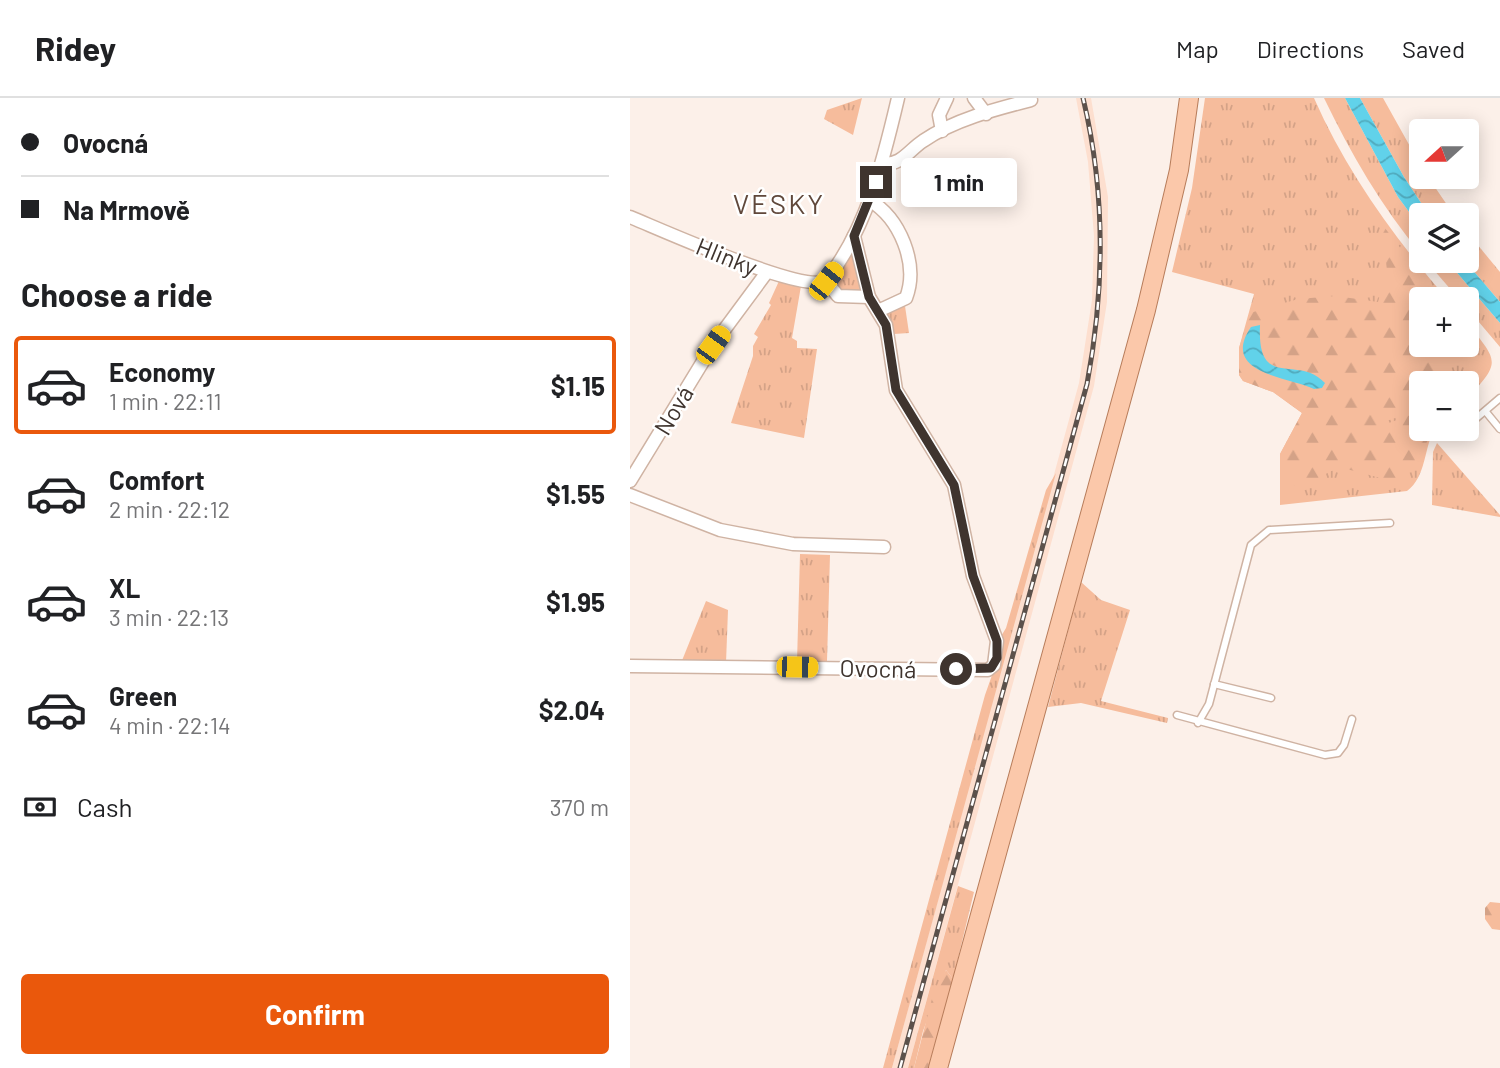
<!DOCTYPE html>
<meta charset="utf-8">
<style>
body{margin:0;font-family:Barlow,sans-serif;background:#f6f6f6;color:#202124;height:100vh;display:flex;flex-direction:column;font-size:26px;white-space:nowrap}
*{box-sizing:border-box;margin:0}
p{font-size:23px;color:#757577}
.icon{flex:none;width:38px;height:38px;fill:none;stroke:currentColor;stroke-width:2;stroke-linecap:round;stroke-linejoin:round}
.map{position:relative;flex:1;overflow:hidden}
.details{display:flex;flex-direction:column;background:#fff;width:630px}
.details>*{flex:none}
.guide{display:grid;align-content:center;height:154px;padding:0 21px;background:#fff}
.needle{width:46px;rotate:249deg}
.fabs{position:absolute;left:779px;top:21px;display:grid;gap:14px}
.fabs a{display:grid;place-items:center;width:70px;height:70px;border-radius:7px;background:#fff;box-shadow:0 4px 18px #0003;font-size:35px}
.end{position:absolute;width:32px;height:32px;margin:-16px;border:9px solid #3f342e;background:#fff;box-shadow:0 0 0 4px #fff}
.from{border-radius:50%}
.bubble{position:absolute;height:49px;border-radius:7px;background:#fff;box-shadow:0 4px 18px #0003;font-size:23px;font-weight:700;line-height:49px;text-align:center}
.car{position:absolute;width:21px;height:42px;margin:-21px -10px;border-radius:9px;box-shadow:0 0 5px 2px #0007;background:linear-gradient(#f5c518 24%,#345 0 40%,#f5c518 0 76%,#345 0 86%,#f5c518 0)}
.guide b{display:flex;align-items:center;gap:24px;height:66px;font-size:26px}
.guide b+b{border-top:2px solid #e0e0e0}
.guide i{width:18px;height:18px;background:#202124}
ul{padding:0;list-style:none}
li{display:flex;align-items:center;gap:21px;height:98px;margin:0 14px 10px;padding:0 7px;border:4px solid transparent;border-radius:7px}
li div{flex:1}
li b{display:block;font-size:26px}
li em{font-style:normal;font-weight:700}
li.active{border-color:#ea580c}
li>.icon{width:63px;height:63px;stroke-width:1.5}
h2{padding:0 21px;font-size:32px;line-height:84px}
.pay{display:flex;align-items:center;gap:18px;height:77px;padding:0 21px;font-size:26px}
.pay p{margin-inline-start:auto}
.action{display:flex;gap:14px;margin-top:auto;padding:14px 21px}
.action a{flex:1;height:80px;border-radius:7px;background:#ea580c;color:#fff;font-size:28px;font-weight:700;line-height:80px;text-align:center}
header{display:flex;align-items:center;gap:42px;box-sizing:border-box;height:98px;padding:0 35px;background:#fff;border-bottom:2px solid #e0e0e0}
header strong{font-size:33px}
nav{display:flex;gap:38px;margin-inline-start:auto;font-size:24px}
main{display:flex;flex:1;min-height:0}
.map>svg:first-child{display:block}
</style>
<header>
<strong>Ridey</strong>
<nav><a>Map</a><a>Directions</a><a>Saved</a></nav>
</header>
<main>
<section class="details">
<div class="guide">
<b><i class="from"></i>Ovocná</b>
<b><i></i>Na Mrmově</b>
</div>
<h2>Choose a ride</h2>
<ul>
<li class="active"><svg class="icon" aria-label="car" viewBox="0 0 24 24"><path d="M5 17H2v-5l4-1 3-4h7l3 4 3 1v5h-3M9 17h6M6 11h13"/><circle cx="7" cy="17" r="2"/><circle cx="17" cy="17" r="2"/></svg><div><b>Economy</b><p>1 min · 22:11</p></div><em>$1.15</em></li>
<li><svg class="icon" aria-label="car" viewBox="0 0 24 24"><path d="M5 17H2v-5l4-1 3-4h7l3 4 3 1v5h-3M9 17h6M6 11h13"/><circle cx="7" cy="17" r="2"/><circle cx="17" cy="17" r="2"/></svg><div><b>Comfort</b><p>2 min · 22:12</p></div><em>$1.55</em></li>
<li><svg class="icon" aria-label="car" viewBox="0 0 24 24"><path d="M5 17H2v-5l4-1 3-4h7l3 4 3 1v5h-3M9 17h6M6 11h13"/><circle cx="7" cy="17" r="2"/><circle cx="17" cy="17" r="2"/></svg><div><b>XL</b><p>3 min · 22:13</p></div><em>$1.95</em></li>
<li><svg class="icon" aria-label="car" viewBox="0 0 24 24"><path d="M5 17H2v-5l4-1 3-4h7l3 4 3 1v5h-3M9 17h6M6 11h13"/><circle cx="7" cy="17" r="2"/><circle cx="17" cy="17" r="2"/></svg><div><b>Green</b><p>4 min · 22:14</p></div><em>$2.04</em></li>
</ul>
<div class="pay"><svg class="icon" aria-label="cash" viewBox="0 0 24 24"><path d="M3 7h18v10H3z"/><circle cx="12" cy="12" r="2"/></svg>Cash<p>370 m</p></div>
<div class="action"><a>Confirm</a></div>
</section>
<div class="map">
<svg width="870" height="970" viewBox="0 0 870 970">
<defs>
<pattern id="grass-tufts" width="24" height="20" patternUnits="userSpaceOnUse" patternTransform="scale(1.75)"><rect width="24" height="20" fill="#f6bc9c"/><path d="M3 7l-1-3M5 7V3M7 7l1-3M15 17l-1-3M17 17v-4M19 17l1-3" fill="none" stroke="#d4a287"/></pattern>
<pattern id="forest-firs" width="22" height="20" patternUnits="userSpaceOnUse" patternTransform="scale(1.75)"><rect width="22" height="20" fill="#f6bc9c"/><path d="M5 1l3.5 6h-7zM16 11l3.5 6h-7z" fill="#d4a287"/></pattern>
<pattern id="water-waves" width="16" height="10" patternUnits="userSpaceOnUse" patternTransform="scale(1.75)"><rect width="16" height="10" fill="#61d2ea"/><path d="M0 5q4-4 8 0t8 0" fill="none" stroke="#51abbe"/></pattern>
</defs>
<rect width="100%" height="100%" fill="#fcf0e9"/>
<path fill="#fddfcf" d="M446 0H461L478 99 477 204 464 288 278 970H262L449 285 462 202 464 138 458 64Z"/>
<g fill="url(#grass-tufts)">
<path d="M232 0 223 37 194 21 197 12Z"/>
<path d="M575 0H684C717 75 764 139 817 201H791V247H836L837 225C870 265 870 264 837 301L836 285H791V331H804C794 351 796 379 777 393L650 407V356L672 315 643 294 613 283 609 277V250L624 196 542 174 562 90Z"/>
<path d="M694 0H715L768 99 791 130V156C751 108 721 56 694 0Z"/>
<path d="M730 0H753L791 68V79H798L824 117H799L774 79Z"/>
<path d="M837 134 870 174V204L835 163Z"/>
<path d="M221 149 232 191 230 194H207L201 183Z"/>
<path d="M796 163H817L870 225V249L837 210 836 201H829Z"/>
<path d="M149 183 171 188 162 240 167 243V250L187 251 174 340 101 325 123 258V248L128 239 124 236 141 207 139 205Z"/>
<path d="M275 208 279 235 264 236 256 214Z"/>
<path d="M807 345 870 417V419L802 407 803 354Z"/>
<path d="M426 375 262 970H253L355 597 373 546 370 540 376 530 416 392Z"/>
<path d="M170 456 200 457 197 563 167 564Z"/>
<path d="M451 484 471 502 500 512 471 603 538 620 537 625 451 605 418 609Z"/>
<path d="M76 503 98 512 96 565H51Z"/>
<path d="M328 788 344 794 323 881 316 872 293 933 284 970H278Z"/>
</g>
<g fill="url(#forest-firs)" fill-rule="evenodd">
<path d="M751 125 810 201H791V247H836L837 235 845 246 803 285H791V296L748 329 791 313V331H804L785 366 762 383 709 369 669 390 651 380 650 356 672 315 643 294 613 283 609 277V250L620 215 668 201 706 198 748 204 757 172ZM630 228C630 235 627 245 629 252 634 272 668 273 685 277L691 281 684 291 614 254Z"/>
<path d="M860 804 870 805V832L862 831 855 821V810Z"/>
<path d="M316 872 323 881 298 970H284L304 893Z"/>
</g>
<g fill="url(#water-waves)">
<path d="M715 0H730L774 79 799 117H791V130L768 99Z"/>
<path d="M817 163H835L870 204V225Z"/>
<path d="M630 227C627 294 667 255 695 285L692 290 684 291C660 279 589 276 621 229Z"/>
</g>
<g fill="none" stroke-linecap="round" stroke-linejoin="round">
<g stroke="#cfb3a3" stroke-width="9">
<g id="service">
<path d="M856 314 870 331"/>
<path d="M836 329 870 300"/>
<path d="M584 586 641 600"/>
<path d="M547 617 695 657 708 655 714 647 722 621"/>
<path d="M568 625 579 606 621 447 639 432 760 425"/>
</g>
</g>
<g stroke="#cfb3a3" stroke-width="15">
<g id="minor">
<path d="M344 0 356 16"/>
<path d="M312 33 309 17 317 0"/>
<path d="M252 66C272 67 278 53 293 43 323 22 366 11 401 2"/>
<path d="M239 102C270 120 289 166 276 200L248 213"/>
<path d="M0 119C32 132 171 195 196 183"/>
<path d="M239 199 208 198 196 183C237 130 253 64 268 0"/>
<path d="M0 383 83 247 137 174"/>
<path d="M0 397 90 432 163 446 254 449"/>
<path d="M0 568 358 572 364 567 367 543 343 478 324 387 266 292 256 227 239 199 224 138"/>
</g>
</g>
<g stroke="#b77c5a" stroke-width="20">
<path id="primary" d="M308 970 516 212 549 72 559 0"/>
</g>
<use href="#service" stroke="#fff" stroke-width="6"/>
<use href="#minor" stroke="#fff" stroke-width="12"/>
<use href="#primary" stroke="#fbc8aa" stroke-width="18"/>
<g stroke="#5c514b" stroke-width="5">
<path id="rail" d="M270 970 457 286C475 190 476 96 453 0"/>
</g>
<use href="#rail" stroke="#fff" stroke-width="2.5" stroke-dasharray="8" stroke-linecap="butt"/>
</g>
<g fill="none" stroke-linecap="round" stroke-linejoin="round">
<path stroke="#3f342e" stroke-width="9" d="M246 84 224 138 239 199 256 227 266 292 324 387 343 478 367 543V560L361 570 326 571"/>
</g>
<g text-anchor="middle" dominant-baseline="central" stroke-width="5" stroke-linejoin="round" paint-order="stroke">
<g font-size="24" fill="#3f342e" stroke="#fff">
<text transform="translate(97 158) rotate(22)">Hlinky</text>
<text transform="translate(43 312) rotate(-59)">Nová</text>
<text transform="translate(248 570) rotate(1)">Ovocná</text>
</g>
<g font-size="28" letter-spacing="2" fill="#60483b" stroke="#fff">
<text x="149" y="105">VÉSKY</text>
</g>
</g>
</svg>
<div class="fabs">
<a><svg class="needle" viewBox="-14 -14 28 28"><path d="M0-13l5 13h-10z" fill="#e53935"/><path d="M0 13l5-13h-10z" fill="#757577"/></svg></a>
<a><svg class="icon" aria-label="layers" viewBox="0 0 24 24"><path d="M12 4l9 5-9 5-9-5zM3 14l9 5 9-5"/></svg></a>
<a>+</a>
<a>−</a>
</div>
<i class="end from" style="left:326px;top:571px"></i>
<i class="end" style="left:246px;top:84px"></i>
<div class="bubble" style="left:271px;top:60px;width:116px">1 min</div>
<i class="car" style="left:196px;top:183px;rotate:38deg"></i>
<i class="car" style="left:83px;top:247px;rotate:36deg"></i>
<i class="car" style="left:167px;top:569px;rotate:91deg"></i>
</div>
</main>
